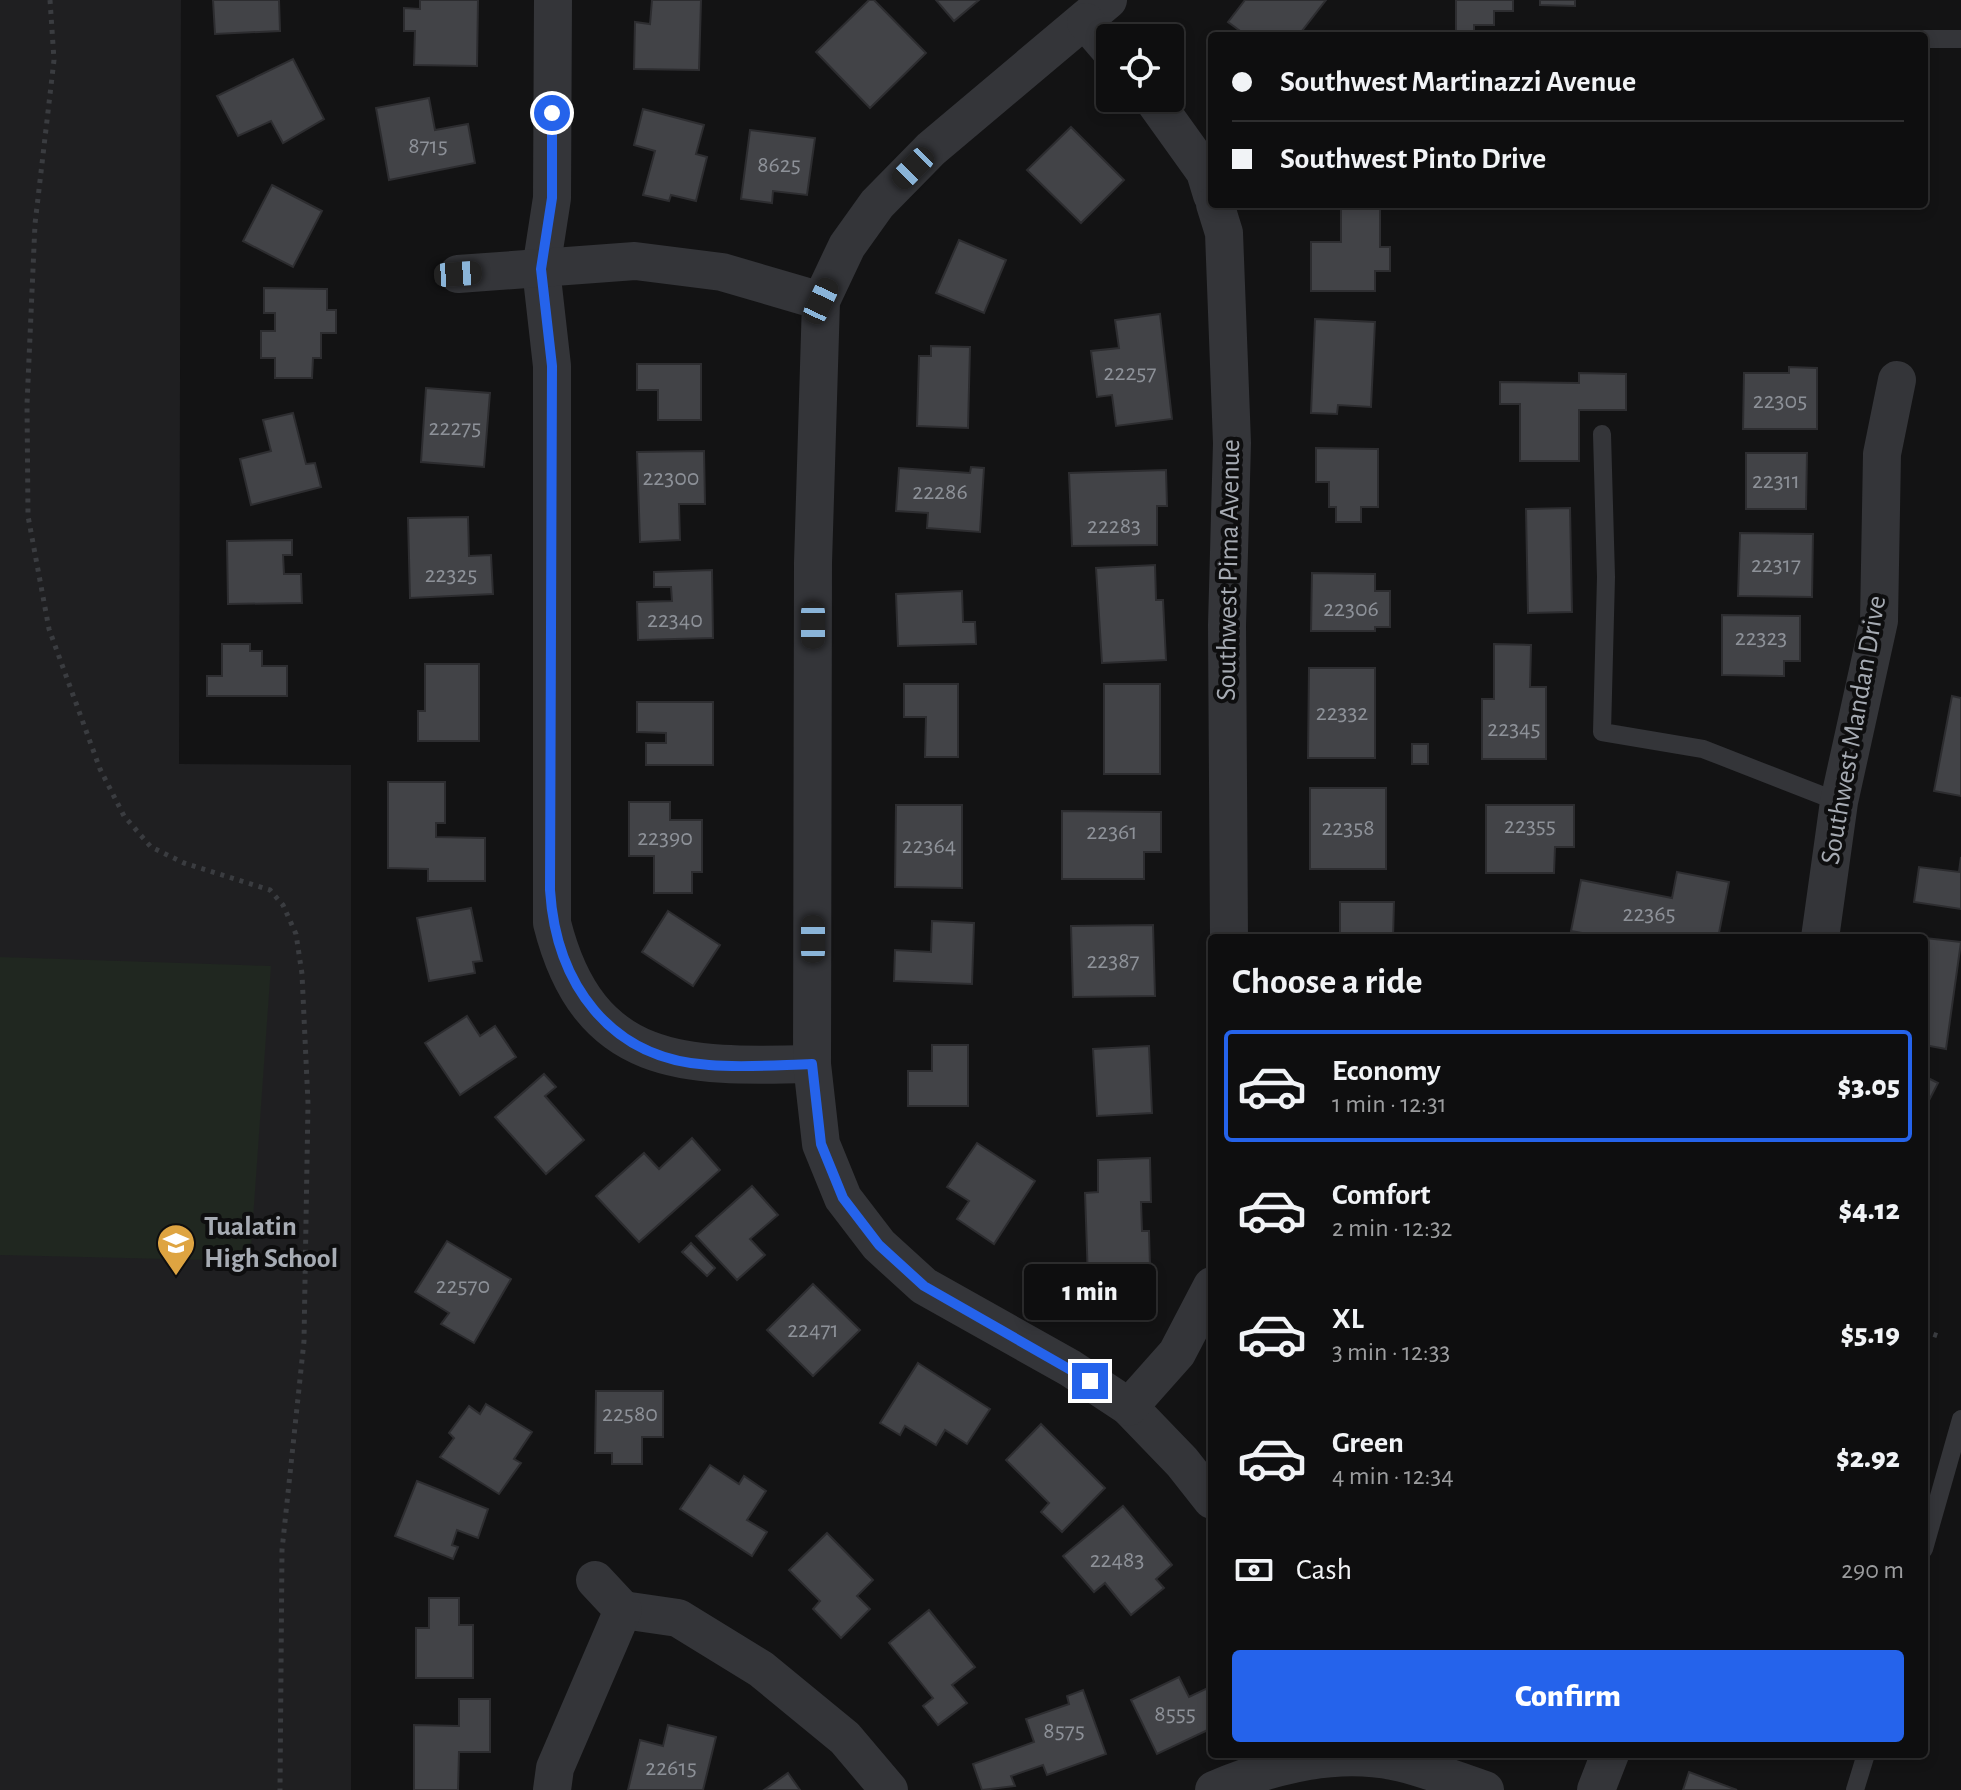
<!DOCTYPE html>
<meta charset="utf-8">
<style>
body{margin:0;font-family:"Alegreya Sans",sans-serif;background:#171718;color:#f1f3f6;height:100vh;display:flex;flex-direction:column;font-size:30px;white-space:nowrap}
*{box-sizing:border-box;margin:0}
p{font-size:26px;color:#9b9c9e}
.icon{flex:none;width:44px;height:44px;fill:none;stroke:currentColor;stroke-width:2;stroke-linecap:round;stroke-linejoin:round}
.map{position:relative;flex:1;overflow:hidden}
.panel{position:absolute;left:1208px;top:934px;width:720px;height:824px;display:flex;flex-direction:column;background:#0e0e0f;border-radius:8px;box-shadow:0 4px 12px #0003,0 0 0 2px #2e2e2f}
.panel>*{flex:none}
.hud{position:absolute;left:1208px;top:32px;width:720px;height:176px;border-radius:8px;box-shadow:0 4px 12px #0003,0 0 0 2px #2e2e2f;display:grid;align-content:center;height:176px;padding:0 24px;background:#0e0e0f}
.fabs{position:absolute;left:1096px;top:24px;display:grid;gap:16px}
.fabs a{display:grid;place-items:center;width:88px;height:88px;border-radius:8px;background:#0e0e0f;box-shadow:0 4px 12px #0003,0 0 0 2px #2e2e2f;font-size:40px}
.end{position:absolute;width:36px;height:36px;margin:-18px;border:10px solid #2563eb;background:#fff;box-shadow:0 0 0 4px #fff}
.from{border-radius:50%}
.bubble{position:absolute;height:56px;border-radius:8px;background:#0e0e0f;box-shadow:0 4px 12px #0003,0 0 0 2px #2e2e2f;font-size:26px;font-weight:800;line-height:56px;text-align:center}
.car{position:absolute;width:24px;height:48px;margin:-24px -12px;border-radius:10px;box-shadow:0 0 6px 2px #0007;background:linear-gradient(#222 24%,#8ab4d8 0 40%,#222 0 76%,#8ab4d8 0 86%,#222 0)}
.hud b{display:flex;align-items:center;gap:28px;height:76px;font-size:30px}
.hud b+b{border-top:2px solid #2e2e2f}
.hud i{width:20px;height:20px;background:#f1f3f6}
ul{padding:0;list-style:none}
li{display:flex;align-items:center;gap:24px;height:112px;margin:0 16px 12px;padding:0 8px;border:4px solid transparent;border-radius:8px}
li div{flex:1}
li b{display:block;font-size:30px}
li em{font-style:normal;font-weight:800}
li.active{border-color:#2563eb}
li>.icon{width:72px;height:72px;stroke-width:1.5}
h2{padding:0 24px;font-size:36px;line-height:96px}
.pay{display:flex;align-items:center;gap:20px;height:88px;padding:0 24px;font-size:30px}
.pay p{margin-inline-start:auto}
.primary-button{display:flex;gap:16px;margin-top:auto;padding:16px 24px}
.primary-button a{flex:1;height:92px;border-radius:8px;background:#2563eb;color:#fff;font-size:32px;font-weight:800;line-height:92px;text-align:center}
.map>svg:first-child{display:block}
</style>
<div class="map">
<svg width="1961" height="1790" viewBox="0 0 1961 1790">
<rect width="100%" height="100%" fill="#131314"/>
<path fill="#1f1f21" d="M0 0H181L179 764 351 765V1790H0Z"/>
<path fill="#202720" d="M0 957 271 966 250 1261 0 1255Z"/>
<g fill="#424347" stroke="#2d2d30" stroke-width="2">
<path d="M213 0H279L280 31 215 34Z"/>
<path d="M420 0H478L477 66 414 65 415 31H404V8L420 9Z"/>
<path d="M652 0H701L699 70 634 69 635 22 650 24Z"/>
<path d="M869 0H874L926 53 870 108 816 52Z"/>
<path d="M936 0H979L954 21Z"/>
<path d="M1245 0H1326L1298 36H1247L1228 22Z"/>
<path d="M1456 0H1513V11H1494V25H1474V31H1456Z"/>
<path d="M1540 0H1575V6L1540 5Z"/>
<path d="M293 59 324 119 283 143 271 121 238 136 217 96Z"/>
<path d="M429 98 435 130 468 124 475 163 389 180 376 108Z"/>
<path d="M643 109 704 125 696 154 707 157 696 201 671 195 669 201 643 195 655 151 634 145Z"/>
<path d="M1071 127 1124 180 1081 223 1027 170Z"/>
<path d="M750 130 815 138 807 195 773 191 772 203 741 199Z"/>
<path d="M272 185 322 211 293 267 243 241Z"/>
<path d="M1341 208H1380V247H1390V271H1375V291H1311V242H1341Z"/>
<path d="M959 240 1006 260 984 313 936 293Z"/>
<path d="M264 288 327 289V310H336V333H321V358H313L312 378H275V358H261V331H275V313H264Z"/>
<path d="M1160 314 1172 419 1116 426 1112 395 1097 397 1091 351 1119 348 1115 320Z"/>
<path d="M1315 319 1375 322 1371 407 1338 405 1337 414 1311 413Z"/>
<path d="M931 346 970 347 968 428 917 426 919 356H931Z"/>
<path d="M637 364H701V420H658V390H637Z"/>
<path d="M1789 367 1817 368V429H1743L1744 373H1789Z"/>
<path d="M1579 373 1626 374V410H1579V461H1520V404H1500V382L1579 383Z"/>
<path d="M426 388 490 393 484 467 421 462Z"/>
<path d="M293 413 306 464 315 463 321 487 251 505 240 459 271 451 263 420Z"/>
<path d="M1316 448 1378 449V507H1361V522H1336V507H1329V482H1316Z"/>
<path d="M704 451 705 504H679L680 540 640 542 637 452Z"/>
<path d="M1746 453H1807L1806 509H1746Z"/>
<path d="M971 467 984 468 980 532 927 528 928 513 896 511 899 468 970 473Z"/>
<path d="M1166 470 1167 506H1157V545L1072 546 1069 473Z"/>
<path d="M1570 508 1572 612 1528 613 1526 509Z"/>
<path d="M468 517 469 556 491 555 493 594 410 598 408 518Z"/>
<path d="M1740 533 1813 534 1812 597 1738 596Z"/>
<path d="M292 540V555H283L284 574H301L302 603 228 604 227 541Z"/>
<path d="M1155 565 1156 600H1163L1166 660 1102 663 1096 568Z"/>
<path d="M712 570 713 638 638 640 637 602 672 601 671 587H654V572Z"/>
<path d="M1312 573 1375 574V591H1390V627H1375V631H1311Z"/>
<path d="M962 591 963 622H975L976 644 898 646 896 594Z"/>
<path d="M1722 615 1800 616V661H1784V676L1722 675Z"/>
<path d="M222 644H250V651H262V666H287V696H207V676H222Z"/>
<path d="M1494 644 1531 645 1530 687H1546V759H1482V699H1494Z"/>
<path d="M425 664H479V741H418V711H425Z"/>
<path d="M1309 668H1375V758H1308Z"/>
<path d="M904 684H958V757H925L926 717H904Z"/>
<rect x="1104" y="684" width="56" height="90"/>
<path d="M1952 696 1961 698V796L1934 791Z"/>
<path d="M637 702H713V765H646V743H666V733L637 732Z"/>
<rect x="1412" y="744" width="16" height="20"/>
<path d="M388 782H445V823H436V837L485 838V881H428V869L388 868Z"/>
<rect x="1310" y="788" width="76" height="81"/>
<path d="M629 802H670V820H702V872H692V893H654V856H629Z"/>
<path d="M896 805H962V888L895 887Z"/>
<path d="M1486 805H1574V847H1555L1554 873H1486Z"/>
<path d="M1062 811 1161 812V852H1144V879H1062Z"/>
<path d="M1961 857V909L1914 902 1919 867 1959 872Z"/>
<path d="M1677 872 1729 882 1718 938H1610L1571 931 1581 880 1672 898Z"/>
<path d="M1340 902H1394L1393 938H1340Z"/>
<path d="M471 908 482 961 473 962 475 973 429 981 417 918Z"/>
<path d="M668 911 720 945 693 986 642 952Z"/>
<path d="M932 921 974 923 972 984 894 981 895 950 931 952Z"/>
<path d="M1153 925 1155 996 1073 997 1071 926Z"/>
<path d="M1898 935 1961 942 1946 1049 1924 1045V938H1898Z"/>
<path d="M467 1016 480 1036 495 1026 516 1057 460 1095 425 1043Z"/>
<path d="M932 1045H968V1106H908V1071H932Z"/>
<path d="M1149 1046 1152 1113 1097 1116 1093 1049Z"/>
<path d="M544 1074 556 1087 545 1096 584 1140 546 1174 495 1117Z"/>
<path d="M1924 1076 1938 1083 1924 1110Z"/>
<path d="M692 1138 720 1170 639 1242 596 1196 644 1153 659 1169Z"/>
<path d="M977 1143 1035 1181 994 1244 957 1219 969 1201 947 1187Z"/>
<path d="M1150 1158 1151 1202H1141L1142 1231H1149L1150 1267 1130 1268V1278L1088 1279 1085 1193 1098 1192V1160Z"/>
<path d="M752 1186 778 1215 750 1239 765 1255 737 1280 696 1236Z"/>
<path d="M447 1241 511 1279 474 1343 441 1324 449 1313 415 1292Z"/>
<path d="M691 1243 715 1268 707 1276 682 1252Z"/>
<path d="M813 1284 860 1330 813 1376 767 1330Z"/>
<path d="M918 1363 990 1409 967 1444 945 1430 936 1445 905 1426 900 1435 880 1423Z"/>
<path d="M596 1391H663V1437H642V1464H612V1453H595Z"/>
<path d="M486 1404 532 1432 514 1459 521 1463 499 1494 440 1457 454 1438 449 1433 469 1406 480 1414Z"/>
<path d="M1041 1424 1105 1488 1062 1532 1041 1512 1049 1503 1006 1460Z"/>
<path d="M710 1465 739 1484 744 1476 766 1491 747 1520 767 1532 752 1556 680 1509Z"/>
<path d="M417 1481 488 1509 478 1538 457 1530 452 1545 458 1547 453 1559 395 1536Z"/>
<path d="M1123 1506 1172 1565 1156 1579 1164 1588 1131 1615 1105 1583 1094 1592 1063 1556Z"/>
<path d="M827 1533 873 1580 857 1596 870 1609 841 1638 813 1609 820 1601 789 1570Z"/>
<path d="M429 1598H459V1625H473V1678H416V1628H429Z"/>
<path d="M929 1610 975 1667 952 1685 967 1703 938 1725 923 1706 933 1698 889 1643Z"/>
<path d="M1179 1677 1189 1697 1212 1686V1728L1157 1754 1131 1700Z"/>
<path d="M1083 1690 1106 1754 1047 1775 1043 1765 1011 1776 1015 1786 982 1790 973 1764 1034 1742 1026 1719 1069 1704 1067 1696Z"/>
<path d="M459 1699H490V1752H459L458 1790H414V1725L459 1726Z"/>
<path d="M668 1725 716 1737 703 1790H628L640 1740 663 1746Z"/>
<path d="M1689 1772 1737 1790H1683Z"/>
<path d="M788 1773 800 1790H764Z"/>
</g>
<g fill="none" stroke-linecap="round" stroke-linejoin="round">
<g stroke="#3a3c40" stroke-width="5" stroke-dasharray="4 6" stroke-linecap="butt">
<path d="M50 0 54 60 35 224 27 404 28 516 49 629 100 769 124 816 151 847 184 863 270 890 283 905 296 934 302 974 308 1103 304 1341 282 1550 280 1790"/>
<path d="M1924 1331 1938 1336"/>
</g>
<g stroke="#343539" stroke-width="18">
<path d="M1924 39H1961"/>
<path d="M1602 434 1606 577 1602 732 1703 749 1839 802"/>
<path d="M1924 1549 1961 1419"/>
<path d="M1855 1790 1866 1754"/>
</g>
<g stroke="#343539" stroke-width="38">
<path d="M553 0 552 198 541 269 552 366V923C589 1070 686 1067 812 1064"/>
<path d="M1108 0 931 149 877 204 847 246 821 301 813 563 812 1064 821 1144 843 1198 879 1245 924 1286 1070 1368 1129 1407 1182 1462 1212 1500"/>
<path d="M1086 22 1110 50"/>
<path d="M1152 98 1205 172 1212 195"/>
<path d="M1215 204 1224 233 1232 443 1227 625 1229 938"/>
<path d="M458 274 635 261 722 272 821 301"/>
<path d="M1820 938 1839 802 1879 621 1882 454 1897 380"/>
<path d="M1129 1407 1177 1353 1212 1286"/>
<path d="M623 1610 678 1618 761 1669 845 1738 889 1790"/>
<path d="M552 1790 555 1768 623 1610 595 1580"/>
<path d="M1214 1790C1272 1765 1339 1748 1402 1763 1430 1770 1458 1781 1485 1790"/>
<path d="M1596 1790 1610 1754"/>
</g>
</g>
<g fill="none" stroke-linecap="round" stroke-linejoin="round">
<path stroke="#2563eb" stroke-width="10" d="M552 113V198L541 269 552 366 550 890C556 983 609 1059 709 1065 743 1068 778 1065 812 1064L821 1144 843 1198 879 1245 924 1286 1090 1381"/>
</g>
<defs>
<g id="school-pin" transform="scale(2)"><path d="M0 17L-7.5 6A9.5 9.5 0 1 1 7.5 6Z" fill="#dea441" stroke="#0e0e0f"/><path d="M0-5L7-2L0 1L-7-2ZM-4 1L0 2.5L4 1V4Q0 6-4 4Z" fill="#fff"/></g>
</defs>
<g fill-rule="evenodd">
<use href="#school-pin" x="176" y="1243"/>
</g>
<g text-anchor="middle" dominant-baseline="central" stroke-width="8" stroke-linejoin="round" paint-order="stroke">
<g font-size="24" fill="#8d9198">
<text x="428" y="146">8715</text>
<text x="779" y="165">8625</text>
<text x="1130" y="373">22257</text>
<text x="1780" y="401">22305</text>
<text x="455" y="428">22275</text>
<text x="671" y="478">22300</text>
<text x="1776" y="481">22311</text>
<text x="940" y="492">22286</text>
<text x="1114" y="526">22283</text>
<text x="1776" y="565">22317</text>
<text x="451" y="575">22325</text>
<text x="1351" y="609">22306</text>
<text x="675" y="620">22340</text>
<text x="1761" y="638">22323</text>
<text x="1342" y="713">22332</text>
<text x="1514" y="729">22345</text>
<text x="1530" y="826">22355</text>
<text x="1348" y="828">22358</text>
<text x="1112" y="832">22361</text>
<text x="665" y="838">22390</text>
<text x="929" y="846">22364</text>
<text x="1649" y="914">22365</text>
<text x="1113" y="961">22387</text>
<text x="463" y="1286">22570</text>
<text x="813" y="1330">22471</text>
<text x="630" y="1414">22580</text>
<text x="1117" y="1560">22483</text>
<text x="1175" y="1714">8555</text>
<text x="1064" y="1731">8575</text>
<text x="671" y="1768">22615</text>
</g>
<g font-size="28" fill="#a6abb3" stroke="#0e0e0f">
<text transform="translate(1229 570) rotate(-89)">Southwest Pima Avenue</text>
<text transform="translate(1854 730) rotate(-80)">Southwest Mandan Drive</text>
</g>
<g font-size="28" font-weight="bold" fill="#a6abb3" stroke="#0e0e0f" text-anchor="start">
<text x="204" y="1227">Tualatin<tspan x="204" dy="32">High School</tspan></text>
</g>
</g>
</svg>
<div class="fabs">
<a><svg class="icon" aria-label="locate" viewBox="0 0 24 24"><circle cx="12" cy="12" r="6"/><path d="M12 2v4M12 18v4M2 12h4M18 12h4"/></svg></a>
</div>
<i class="end from" style="left:552px;top:113px"></i>
<i class="end" style="left:1090px;top:1381px"></i>
<div class="bubble" style="left:1024px;top:1264px;width:132px">1 min</div>
<i class="car" style="left:913px;top:168px;rotate:225deg"></i>
<i class="car" style="left:458px;top:274px;rotate:86deg"></i>
<i class="car" style="left:821px;top:301px;rotate:25deg"></i>
<i class="car" style="left:813px;top:625px;rotate:180deg"></i>
<i class="car" style="left:813px;top:939px;rotate:0deg"></i>
<div class="hud">
<b><i class="from"></i>Southwest Martinazzi Avenue</b>
<b><i></i>Southwest Pinto Drive</b>
</div>
<section class="panel">
<h2>Choose a ride</h2>
<ul>
<li class="active"><svg class="icon" aria-label="car" viewBox="0 0 24 24"><path d="M5 17H2v-5l4-1 3-4h7l3 4 3 1v5h-3M9 17h6M6 11h13"/><circle cx="7" cy="17" r="2"/><circle cx="17" cy="17" r="2"/></svg><div><b>Economy</b><p>1 min · 12:31</p></div><em>$3.05</em></li>
<li><svg class="icon" aria-label="car" viewBox="0 0 24 24"><path d="M5 17H2v-5l4-1 3-4h7l3 4 3 1v5h-3M9 17h6M6 11h13"/><circle cx="7" cy="17" r="2"/><circle cx="17" cy="17" r="2"/></svg><div><b>Comfort</b><p>2 min · 12:32</p></div><em>$4.12</em></li>
<li><svg class="icon" aria-label="car" viewBox="0 0 24 24"><path d="M5 17H2v-5l4-1 3-4h7l3 4 3 1v5h-3M9 17h6M6 11h13"/><circle cx="7" cy="17" r="2"/><circle cx="17" cy="17" r="2"/></svg><div><b>XL</b><p>3 min · 12:33</p></div><em>$5.19</em></li>
<li><svg class="icon" aria-label="car" viewBox="0 0 24 24"><path d="M5 17H2v-5l4-1 3-4h7l3 4 3 1v5h-3M9 17h6M6 11h13"/><circle cx="7" cy="17" r="2"/><circle cx="17" cy="17" r="2"/></svg><div><b>Green</b><p>4 min · 12:34</p></div><em>$2.92</em></li>
</ul>
<div class="pay"><svg class="icon" aria-label="cash" viewBox="0 0 24 24"><path d="M3 7h18v10H3z"/><circle cx="12" cy="12" r="2"/></svg>Cash<p>290 m</p></div>
<div class="primary-button"><a>Confirm</a></div>
</section>
</div>
